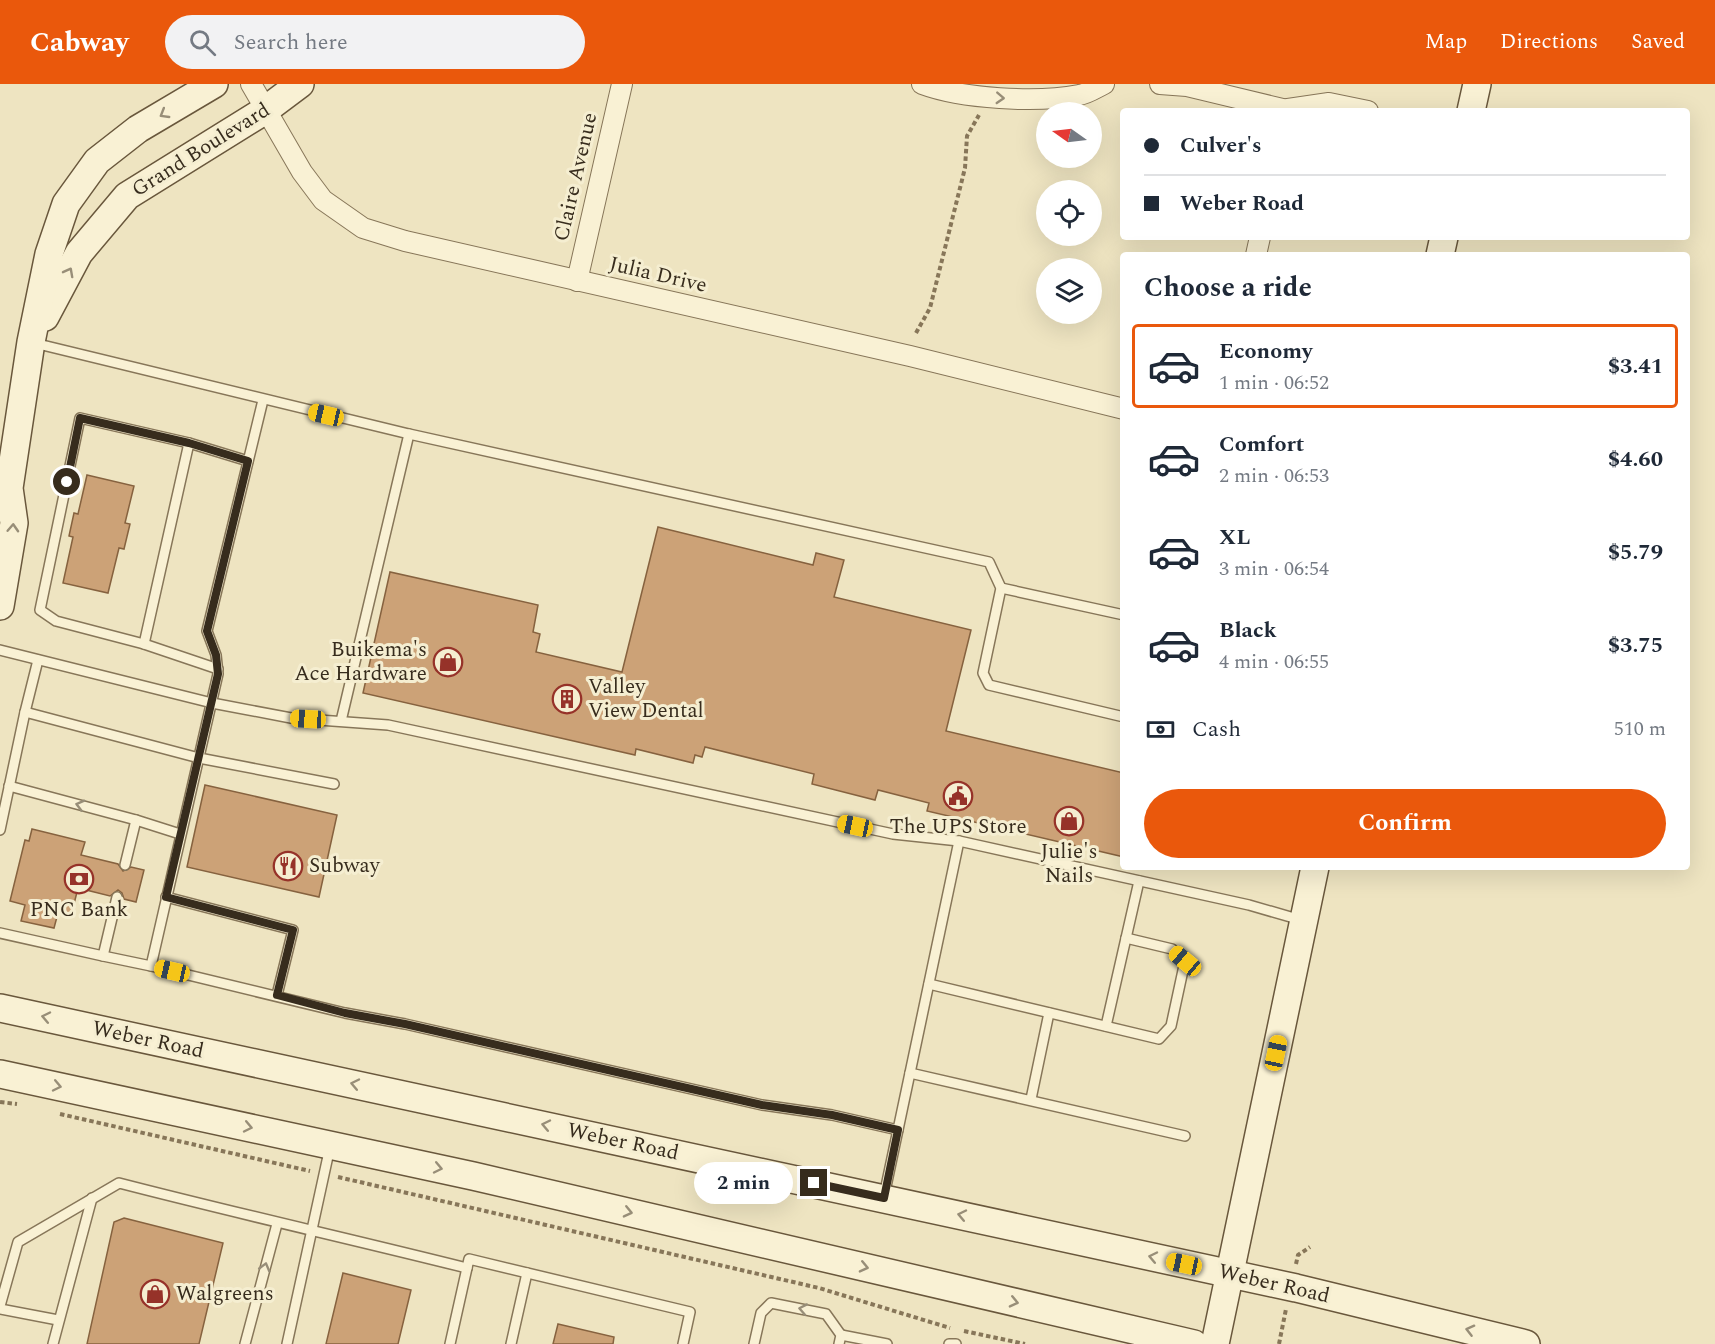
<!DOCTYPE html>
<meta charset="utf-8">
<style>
body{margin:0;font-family:Spectral,serif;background:#f2f2f3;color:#1f2937;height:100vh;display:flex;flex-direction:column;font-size:22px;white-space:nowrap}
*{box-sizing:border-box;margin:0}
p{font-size:20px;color:#747a83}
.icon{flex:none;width:33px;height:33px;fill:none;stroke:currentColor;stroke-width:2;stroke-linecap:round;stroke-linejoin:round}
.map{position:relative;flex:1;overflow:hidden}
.side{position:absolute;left:1120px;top:168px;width:570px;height:618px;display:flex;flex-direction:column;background:#fff;border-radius:6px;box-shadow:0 6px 24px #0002}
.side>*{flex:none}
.hud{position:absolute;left:1120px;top:24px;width:570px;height:132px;border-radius:6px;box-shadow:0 6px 24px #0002;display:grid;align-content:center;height:132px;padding:0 24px;background:#fff}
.needle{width:39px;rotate:284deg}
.tools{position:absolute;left:1036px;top:18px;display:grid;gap:12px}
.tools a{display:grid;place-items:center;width:66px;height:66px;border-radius:50%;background:#fff;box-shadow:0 6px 24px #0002;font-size:30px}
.end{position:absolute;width:27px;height:27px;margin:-14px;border:8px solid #372c1d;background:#fff;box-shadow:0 0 0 3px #fff}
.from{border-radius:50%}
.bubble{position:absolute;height:42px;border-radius:21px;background:#fff;box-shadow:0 6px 24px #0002;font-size:20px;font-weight:700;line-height:42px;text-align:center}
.car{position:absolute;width:18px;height:36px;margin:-18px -9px;border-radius:8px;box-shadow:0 0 4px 2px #0007;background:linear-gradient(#f5c518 24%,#345 0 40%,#f5c518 0 76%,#345 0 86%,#f5c518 0)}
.hud b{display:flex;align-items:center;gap:21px;height:57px;font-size:22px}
.hud b+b{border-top:2px solid #e0e1e3}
.hud i{width:15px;height:15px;background:#1f2937}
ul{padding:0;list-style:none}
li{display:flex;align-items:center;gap:18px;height:84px;margin:0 12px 9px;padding:0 12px;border:3px solid transparent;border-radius:6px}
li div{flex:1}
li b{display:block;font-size:22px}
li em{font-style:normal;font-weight:700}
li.current{border-color:#ea580c}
li>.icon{width:54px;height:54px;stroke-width:1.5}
h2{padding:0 24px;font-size:27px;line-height:72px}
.pay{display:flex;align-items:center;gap:15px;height:66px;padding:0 24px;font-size:22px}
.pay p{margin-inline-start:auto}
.button{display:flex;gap:12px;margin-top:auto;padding:12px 24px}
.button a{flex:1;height:69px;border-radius:36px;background:#ea580c;color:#fff;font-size:24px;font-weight:700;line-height:69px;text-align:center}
header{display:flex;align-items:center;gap:36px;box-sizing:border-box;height:84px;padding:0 30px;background:#ea580c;color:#fff}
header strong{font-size:28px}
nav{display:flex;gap:33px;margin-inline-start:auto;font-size:21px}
.search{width:420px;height:54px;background:#f2f2f3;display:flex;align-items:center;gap:15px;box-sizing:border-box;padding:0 21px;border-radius:33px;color:#747a83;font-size:22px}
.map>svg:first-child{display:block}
</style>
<header>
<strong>Cabway</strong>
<div class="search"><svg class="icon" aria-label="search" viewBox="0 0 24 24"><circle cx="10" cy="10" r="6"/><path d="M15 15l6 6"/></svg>Search here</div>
<nav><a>Map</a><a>Directions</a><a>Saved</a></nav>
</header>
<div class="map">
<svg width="1715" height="1260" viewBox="0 0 1715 1260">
<rect width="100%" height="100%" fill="#eee4c1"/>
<g fill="#cca277" stroke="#86623f" stroke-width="1.5">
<path d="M87 391 134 402 125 439 130 440 124 465 119 464 108 509 63 499 73 453 69 452 74 429 78 430Z"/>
<path d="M658 443 813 481 816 469 844 476 834 513 971 546 946 647 1124 689V773L927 727 929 719 878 706 875 716 812 700 814 690 705 663 702 673 695 671 693 679 636 665 635 671 363 609 390 488 538 521 533 548 540 550 536 568 622 588Z"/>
<path d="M205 701 337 731 319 813 187 783Z"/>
<path d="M32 745 85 758 81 771 118 780 123 787 131 783 144 786 136 818 124 815 122 809 118 806 110 812 78 804 71 832 58 829 54 844 21 837 25 821 10 817 25 756 29 757Z"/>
<path d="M124 1134 223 1159 199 1260H87L114 1138Z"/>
<path d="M343 1189 411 1206 398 1260H326Z"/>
<path d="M558 1240 614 1253 613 1260H553Z"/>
</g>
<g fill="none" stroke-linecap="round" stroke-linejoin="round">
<g stroke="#877659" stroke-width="12">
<g id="lane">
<path d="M34 259 409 350 341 637"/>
<path d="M263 316 207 547 216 571 218 590 151 882 345 929 405 940 762 1021 832 1031 898 1046"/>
<path d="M409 350 989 478 1001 504 983 589 989 601 1124 633"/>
<path d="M1001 504 1124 531"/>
<path d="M144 560 189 359"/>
<path d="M0 566 212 619 291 634 388 641 893 750 959 757 1249 821 1301 836"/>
<path d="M218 585 144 560 56 537 40 526 80 334 189 359 248 377"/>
<path d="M25 628 38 576"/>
<path d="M9 702 136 736"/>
<path d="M0 746 25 628 199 674 334 700"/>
<path d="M125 781 136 736 180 750"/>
<path d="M166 813 293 846 277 911"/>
<path d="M0 849 103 872 117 813"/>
<path d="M103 872 151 882"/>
<path d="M929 900 1159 955 1171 942 1185 877 1172 865 1126 854"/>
<path d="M1106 942 1139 797"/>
<path d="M910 989 1185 1052"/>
<path d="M1031 1015 1049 929"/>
<path d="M884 1112 959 757"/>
<path d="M0 1222 18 1158 119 1099C235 1129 351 1155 467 1184"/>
<path d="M0 1225 58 1236"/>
<path d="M841 1251 887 1260"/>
<path d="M53 1260 92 1114"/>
<path d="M245 1260 277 1140"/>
<path d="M287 1260 330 1063"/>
<path d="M450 1260 469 1175 690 1228 683 1260"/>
<path d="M511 1260 527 1189"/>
<path d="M754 1260 761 1229 771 1219 826 1230 841 1251 839 1260"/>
<path d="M949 1260H956"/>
</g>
</g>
<g stroke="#877659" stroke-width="22">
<g id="street">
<path d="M251 0 302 88 323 116 363 144 405 157 910 272 1124 325"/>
<path d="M922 0C962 15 1037 19 1079 11 1087 10 1096 4 1104 0"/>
<path d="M1160 0 1187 2 1291 27"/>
<path d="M1288 25 1329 19 1368 27"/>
<path d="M1256 171 1260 153"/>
<path d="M577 197 622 0"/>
</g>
</g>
<g stroke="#69573c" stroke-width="30">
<g id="secondary">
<path d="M1471 27 1477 0"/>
<path d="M1440 171 1444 153"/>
<path d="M45 233 79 169 127 112 264 27 300 0"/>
<path d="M0 522 14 439 9 404 31 258 49 170 66 120 97 77 138 45 214 0"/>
<path d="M0 924 1296 1204 1526 1260"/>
<path d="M0 990 473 1092 1194 1260"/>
<path d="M1215 1260 1315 783"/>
</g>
</g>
<g stroke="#877659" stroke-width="4" stroke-dasharray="4.5 3" stroke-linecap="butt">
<path d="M916 249 930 224 965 84 967 52 979 31"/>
<path d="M0 1018 17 1020"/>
<path d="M60 1030 310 1087"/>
<path d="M338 1093 819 1204 950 1244"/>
<path d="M1296 1180 1298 1171 1310 1163"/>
<path d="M964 1247 1025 1260"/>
<path d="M1279 1260 1286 1225"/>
</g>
<use href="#lane" stroke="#f9f1d4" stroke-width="9"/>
<use href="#street" stroke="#f9f1d4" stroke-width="20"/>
<use href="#secondary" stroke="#f9f1d4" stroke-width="27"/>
</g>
<defs><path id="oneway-chevron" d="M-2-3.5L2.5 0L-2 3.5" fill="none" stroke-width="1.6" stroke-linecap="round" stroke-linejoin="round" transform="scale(1.5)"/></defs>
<g stroke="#988e78">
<use href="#oneway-chevron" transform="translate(1000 14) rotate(3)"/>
<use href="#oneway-chevron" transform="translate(164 30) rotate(149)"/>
<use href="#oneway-chevron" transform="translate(69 188) rotate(-62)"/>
<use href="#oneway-chevron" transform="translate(13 444) rotate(-87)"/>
<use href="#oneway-chevron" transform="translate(80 721) rotate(-165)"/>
<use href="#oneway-chevron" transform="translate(46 933) rotate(-168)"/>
<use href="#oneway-chevron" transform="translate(355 1000) rotate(-168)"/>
<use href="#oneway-chevron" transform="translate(57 1002) rotate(12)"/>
<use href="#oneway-chevron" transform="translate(546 1041) rotate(-168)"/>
<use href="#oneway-chevron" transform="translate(248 1043) rotate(12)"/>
<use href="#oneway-chevron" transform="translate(438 1084) rotate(12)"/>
<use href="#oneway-chevron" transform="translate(628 1128) rotate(13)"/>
<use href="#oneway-chevron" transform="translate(962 1131) rotate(-168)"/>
<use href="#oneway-chevron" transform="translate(1153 1173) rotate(-168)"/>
<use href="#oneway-chevron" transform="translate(265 1183) rotate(-75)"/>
<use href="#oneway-chevron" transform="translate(864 1183) rotate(13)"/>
<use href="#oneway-chevron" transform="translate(1014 1218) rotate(13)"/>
<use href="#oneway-chevron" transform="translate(803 1225) rotate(-169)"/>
<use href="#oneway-chevron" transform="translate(1470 1246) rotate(-166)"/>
</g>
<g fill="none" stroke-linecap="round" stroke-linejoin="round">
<path stroke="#372c1d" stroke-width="8" d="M67 398 80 334 189 359 248 377 207 547 216 571 218 590 166 813 293 846 277 911 345 929 405 940 762 1021 832 1031 898 1046 884 1114 814 1099"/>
</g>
<defs>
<g id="shop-ring" transform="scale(1.5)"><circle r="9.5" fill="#f5eed1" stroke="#963229" stroke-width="1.5"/><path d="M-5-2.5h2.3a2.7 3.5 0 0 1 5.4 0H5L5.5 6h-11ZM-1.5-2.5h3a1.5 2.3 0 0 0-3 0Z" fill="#963229"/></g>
<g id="building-ring" transform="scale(1.5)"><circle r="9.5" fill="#f5eed1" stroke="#963229" stroke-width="1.5"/><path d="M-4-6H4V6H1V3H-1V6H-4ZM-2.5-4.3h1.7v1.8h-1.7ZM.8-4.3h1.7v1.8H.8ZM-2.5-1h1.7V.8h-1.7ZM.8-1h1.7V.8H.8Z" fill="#963229"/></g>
<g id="civic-ring" transform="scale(1.5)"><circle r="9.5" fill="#f5eed1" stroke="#963229" stroke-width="1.5"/><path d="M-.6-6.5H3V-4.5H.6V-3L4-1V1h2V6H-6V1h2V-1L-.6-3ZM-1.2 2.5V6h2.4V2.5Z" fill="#963229"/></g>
<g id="restaurant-ring" transform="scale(1.5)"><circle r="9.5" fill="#f5eed1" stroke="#963229" stroke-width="1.5"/><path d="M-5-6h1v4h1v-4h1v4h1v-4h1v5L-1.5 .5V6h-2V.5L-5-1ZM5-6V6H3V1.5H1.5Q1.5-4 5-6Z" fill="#963229"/></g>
<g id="bank-ring" transform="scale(1.5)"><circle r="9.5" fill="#f5eed1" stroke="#963229" stroke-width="1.5"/><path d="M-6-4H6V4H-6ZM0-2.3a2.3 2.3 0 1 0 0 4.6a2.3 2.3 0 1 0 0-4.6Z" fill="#963229"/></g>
</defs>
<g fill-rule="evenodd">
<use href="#shop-ring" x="448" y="578"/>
<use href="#building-ring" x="567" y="615"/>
<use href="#civic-ring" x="958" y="712"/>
<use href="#shop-ring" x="1069" y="737"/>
<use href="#restaurant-ring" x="288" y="782"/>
<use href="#bank-ring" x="79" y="795"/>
<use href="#shop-ring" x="155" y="1210"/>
</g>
<g text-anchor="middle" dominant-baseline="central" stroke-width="6" stroke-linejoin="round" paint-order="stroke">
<g font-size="21" fill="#372c1d" stroke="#f5eed1">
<text transform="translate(201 66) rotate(-32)">Grand Boulevard</text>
<text transform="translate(576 93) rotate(-77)">Claire Avenue</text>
<text transform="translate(658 191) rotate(13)">Julia Drive</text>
<text transform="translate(148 956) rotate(12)">Weber Road</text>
<text transform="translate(623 1058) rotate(12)">Weber Road</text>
<text transform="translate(1274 1200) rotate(13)">Weber Road</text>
</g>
<g font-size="21" fill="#372c1d" stroke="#f5eed1" text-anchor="start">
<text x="427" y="566" text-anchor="end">Buikema's<tspan x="427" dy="24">Ace Hardware</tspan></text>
<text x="588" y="603">Valley<tspan x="588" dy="24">View Dental</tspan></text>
<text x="958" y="743" text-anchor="middle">The UPS Store</text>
<text x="1069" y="768" text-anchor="middle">Julie's<tspan x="1069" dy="24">Nails</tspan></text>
<text x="309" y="782">Subway</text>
<text x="79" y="826" text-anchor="middle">PNC Bank</text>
<text x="176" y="1210">Walgreens</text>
</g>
</g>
</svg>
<div class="tools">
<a><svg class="needle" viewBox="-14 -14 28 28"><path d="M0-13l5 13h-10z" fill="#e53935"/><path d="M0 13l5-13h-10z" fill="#747a83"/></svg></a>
<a><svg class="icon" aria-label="locate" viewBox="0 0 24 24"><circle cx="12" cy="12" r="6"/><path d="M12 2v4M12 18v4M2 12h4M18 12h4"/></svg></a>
<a><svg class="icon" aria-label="layers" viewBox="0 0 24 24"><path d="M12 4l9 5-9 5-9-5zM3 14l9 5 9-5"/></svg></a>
</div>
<i class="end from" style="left:67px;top:398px"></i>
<i class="end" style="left:814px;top:1099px"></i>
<div class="bubble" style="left:694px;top:1078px;width:99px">2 min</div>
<i class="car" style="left:326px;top:331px;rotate:283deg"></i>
<i class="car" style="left:308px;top:635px;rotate:273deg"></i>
<i class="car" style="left:855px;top:742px;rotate:282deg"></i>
<i class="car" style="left:1185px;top:877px;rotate:310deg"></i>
<i class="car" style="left:172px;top:887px;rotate:283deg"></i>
<i class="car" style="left:1276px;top:969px;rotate:12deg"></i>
<i class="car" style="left:1184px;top:1180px;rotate:282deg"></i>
<div class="hud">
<b><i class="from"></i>Culver's</b>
<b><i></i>Weber Road</b>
</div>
<section class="side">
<h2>Choose a ride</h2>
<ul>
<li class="current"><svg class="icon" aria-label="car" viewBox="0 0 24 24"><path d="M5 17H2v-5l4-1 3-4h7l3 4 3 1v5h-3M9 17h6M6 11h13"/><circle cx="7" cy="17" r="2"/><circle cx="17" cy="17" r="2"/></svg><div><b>Economy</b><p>1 min · 06:52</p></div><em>$3.41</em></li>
<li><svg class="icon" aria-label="car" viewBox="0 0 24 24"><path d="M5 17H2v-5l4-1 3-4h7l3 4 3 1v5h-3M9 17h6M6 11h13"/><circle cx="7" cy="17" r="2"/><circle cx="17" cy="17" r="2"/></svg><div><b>Comfort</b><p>2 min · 06:53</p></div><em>$4.60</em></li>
<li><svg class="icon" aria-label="car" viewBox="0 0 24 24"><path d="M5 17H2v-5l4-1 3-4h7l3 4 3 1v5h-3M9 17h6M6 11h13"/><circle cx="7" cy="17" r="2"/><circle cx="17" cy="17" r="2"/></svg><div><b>XL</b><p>3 min · 06:54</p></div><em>$5.79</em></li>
<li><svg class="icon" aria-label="car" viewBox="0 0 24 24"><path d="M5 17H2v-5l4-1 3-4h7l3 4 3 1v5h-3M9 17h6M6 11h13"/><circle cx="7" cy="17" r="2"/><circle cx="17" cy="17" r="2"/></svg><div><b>Black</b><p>4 min · 06:55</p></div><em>$3.75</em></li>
</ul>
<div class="pay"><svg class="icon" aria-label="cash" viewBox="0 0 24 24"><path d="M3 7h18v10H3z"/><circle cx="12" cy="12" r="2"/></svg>Cash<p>510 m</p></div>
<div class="button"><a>Confirm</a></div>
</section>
</div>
